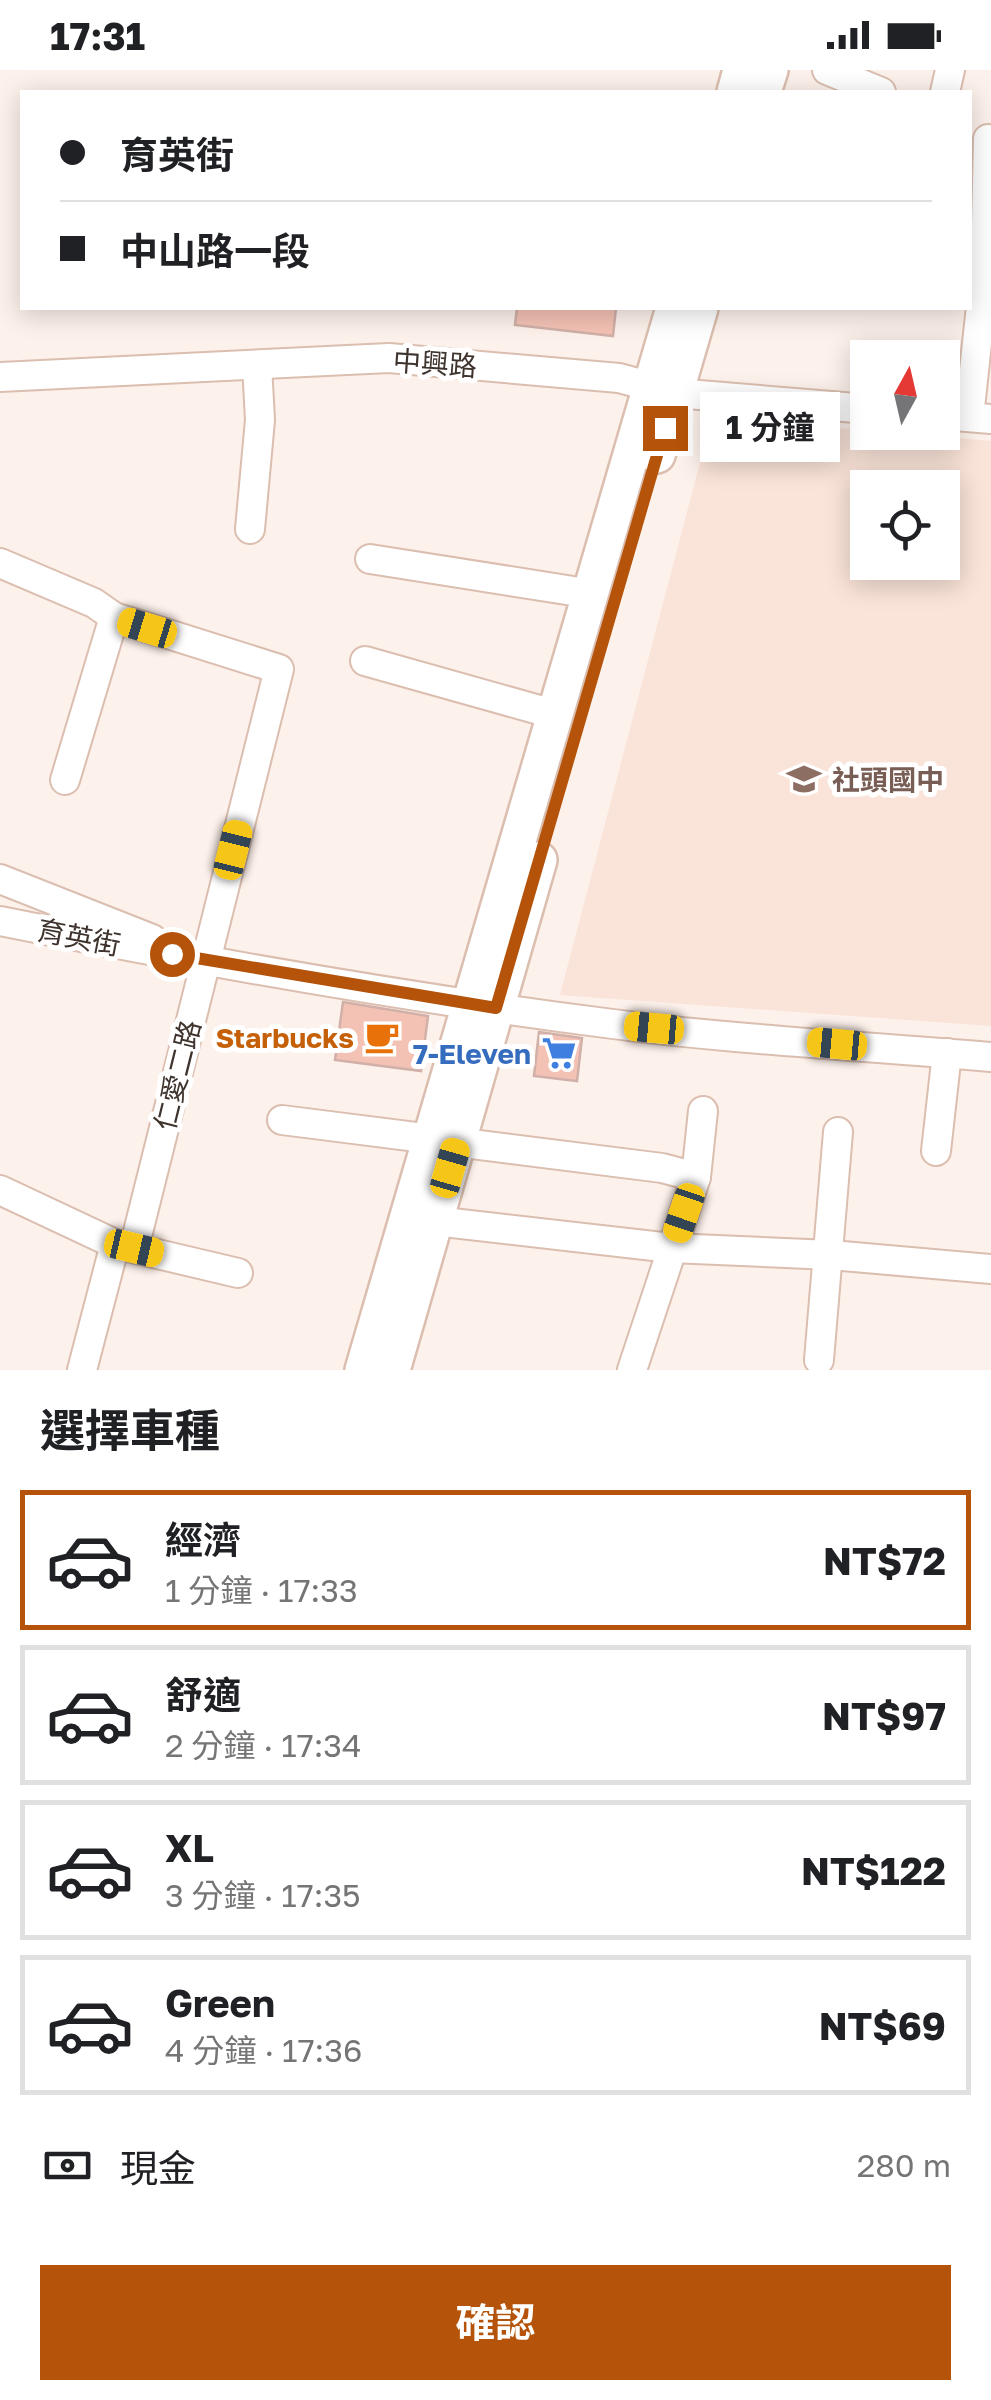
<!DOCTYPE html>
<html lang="zh-TW">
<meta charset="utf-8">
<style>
body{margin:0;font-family:"Golos Text","Noto Sans TC",sans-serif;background:#f2f2f2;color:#202124;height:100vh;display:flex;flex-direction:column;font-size:38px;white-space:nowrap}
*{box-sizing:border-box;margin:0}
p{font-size:32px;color:#757577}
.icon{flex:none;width:55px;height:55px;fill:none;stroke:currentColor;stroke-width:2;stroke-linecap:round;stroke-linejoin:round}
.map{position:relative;height:1300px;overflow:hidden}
.details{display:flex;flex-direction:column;background:#fff;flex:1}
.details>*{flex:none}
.guide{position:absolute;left:20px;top:20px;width:952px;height:220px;border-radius:0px;box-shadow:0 5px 25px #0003;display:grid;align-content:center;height:220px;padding:0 40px;background:#fff}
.needle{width:65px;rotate:8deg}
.controls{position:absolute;left:850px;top:270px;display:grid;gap:20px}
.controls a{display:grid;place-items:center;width:110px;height:110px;border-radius:0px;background:#fff;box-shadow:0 5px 25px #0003;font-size:50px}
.end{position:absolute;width:45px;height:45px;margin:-22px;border:12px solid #b45309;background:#fff;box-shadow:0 0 0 5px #fff}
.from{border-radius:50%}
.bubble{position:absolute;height:70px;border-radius:0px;background:#fff;box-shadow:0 5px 25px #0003;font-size:32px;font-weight:700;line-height:70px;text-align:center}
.car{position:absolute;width:30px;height:60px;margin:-30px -15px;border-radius:12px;box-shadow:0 0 8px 2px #0007;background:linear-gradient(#f5c518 24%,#345 0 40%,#f5c518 0 76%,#345 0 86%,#f5c518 0)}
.guide b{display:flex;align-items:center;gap:35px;height:95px;font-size:38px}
.guide b+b{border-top:2px solid #e0e0e0}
.guide i{width:25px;height:25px;background:#202124}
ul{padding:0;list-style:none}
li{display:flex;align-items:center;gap:30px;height:140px;margin:0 20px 15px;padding:0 20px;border:5px solid #e0e0e0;border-radius:0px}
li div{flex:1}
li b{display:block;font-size:38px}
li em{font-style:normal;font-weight:700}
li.on{border-color:#b45309}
li>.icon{width:90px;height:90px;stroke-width:1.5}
h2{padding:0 40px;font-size:45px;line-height:120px}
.pay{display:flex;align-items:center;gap:25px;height:110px;padding:0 40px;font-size:38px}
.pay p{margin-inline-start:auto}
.action{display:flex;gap:20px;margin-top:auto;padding:20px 40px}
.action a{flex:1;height:115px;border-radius:0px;background:#b45309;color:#fff;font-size:40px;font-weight:700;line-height:115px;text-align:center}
.status{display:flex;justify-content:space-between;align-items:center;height:70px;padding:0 50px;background:#fff;direction:ltr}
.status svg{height:28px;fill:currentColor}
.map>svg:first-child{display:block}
</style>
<div class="status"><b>17:31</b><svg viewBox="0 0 49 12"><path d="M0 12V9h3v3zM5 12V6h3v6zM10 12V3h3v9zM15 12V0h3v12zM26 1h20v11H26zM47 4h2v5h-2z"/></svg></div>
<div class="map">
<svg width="991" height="1300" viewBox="0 0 991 1300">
<rect width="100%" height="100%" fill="#fdf1eb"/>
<path fill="#fae3d8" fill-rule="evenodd" d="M712 347 991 371V956L560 925ZM868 418H942V492H868Z"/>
<g fill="#f4c2b5" stroke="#d0b0a8" stroke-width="2.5">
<path d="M517 238H616L613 266 515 255Z"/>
<path d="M343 932 428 946 421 1001 335 990Z"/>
<path d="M539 962 582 968 577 1011 534 1006Z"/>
</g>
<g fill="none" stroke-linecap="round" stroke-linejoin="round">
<g stroke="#dbbeaf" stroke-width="32">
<g id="minor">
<path d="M827 0 881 22"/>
<path d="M945 22 950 0"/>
<path d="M0 307 389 288 619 308 675 323 868 339"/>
<path d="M942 345 991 349"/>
<path d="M969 347 985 199 988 69"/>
<path d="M250 459 260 350 257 295"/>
<path d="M370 489 592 524"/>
<path d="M0 493 94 533 114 547 279 599 134 1178"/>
<path d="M365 591 557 645"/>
<path d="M65 710 114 547"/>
<path d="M0 809 152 869"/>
<path d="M0 851C203 892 408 928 613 954 738 970 865 976 991 987"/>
<path d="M282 1050 662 1098 696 1107"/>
<path d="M936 1081 947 983"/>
<path d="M0 1120 115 1174 238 1203"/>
<path d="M435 1151 671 1178 831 1185 991 1199"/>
<path d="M819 1290 838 1062"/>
<path d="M82 1300 115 1174"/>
<path d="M632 1300 696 1107 703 1041"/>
</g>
</g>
<g stroke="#dbbeaf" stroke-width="40">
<g id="major">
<path d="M735 22 741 0"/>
<path d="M763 22 770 0"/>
<path d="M657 385 700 238"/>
<path d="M363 1300 674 238"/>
<path d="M392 1300 539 790"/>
</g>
</g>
<use href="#minor" stroke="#fff" stroke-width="28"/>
<use href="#major" stroke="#fff" stroke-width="35"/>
</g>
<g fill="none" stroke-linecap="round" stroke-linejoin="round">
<path stroke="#b45309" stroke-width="12" d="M172 884 496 938 665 358"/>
</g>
<defs>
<g id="school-bare" transform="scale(2.7)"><path d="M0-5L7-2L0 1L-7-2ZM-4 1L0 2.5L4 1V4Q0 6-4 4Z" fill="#8d6e63" stroke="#fff" stroke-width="2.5" paint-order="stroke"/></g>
<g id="cafe-bare" transform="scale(2.7)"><path d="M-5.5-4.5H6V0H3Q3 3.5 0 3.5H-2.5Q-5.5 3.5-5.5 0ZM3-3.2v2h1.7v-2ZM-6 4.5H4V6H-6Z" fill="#e8710a" stroke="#fff" stroke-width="2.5" paint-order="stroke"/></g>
<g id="supermarket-bare" transform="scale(2.7)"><path d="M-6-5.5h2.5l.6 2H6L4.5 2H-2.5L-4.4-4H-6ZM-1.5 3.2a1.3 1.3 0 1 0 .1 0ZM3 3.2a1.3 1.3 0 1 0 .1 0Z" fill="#3f7fe0" stroke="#fff" stroke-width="2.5" paint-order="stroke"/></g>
</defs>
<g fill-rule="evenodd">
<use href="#school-bare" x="804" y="709"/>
<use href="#cafe-bare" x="382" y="967"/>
<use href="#supermarket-bare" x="559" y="983"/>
</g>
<g text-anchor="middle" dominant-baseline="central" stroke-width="10" stroke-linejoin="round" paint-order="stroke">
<g font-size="28" fill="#3f332d" stroke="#fff">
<text transform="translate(435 293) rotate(4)">中興路</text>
<text transform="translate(79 867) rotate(11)">育英街</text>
<text transform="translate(177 1005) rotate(-76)">仁愛二路</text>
</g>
<g font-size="28" font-weight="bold" fill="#785e54" stroke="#fff" text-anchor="start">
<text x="832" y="709">社頭國中</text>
</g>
<g font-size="28" font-weight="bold" fill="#c56008" stroke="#fff" text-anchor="end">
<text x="354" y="967">Starbucks</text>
</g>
<g font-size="28" font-weight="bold" fill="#366cbe" stroke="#fff" text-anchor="end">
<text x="531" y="983">7-Eleven</text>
</g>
</g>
</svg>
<div class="controls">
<a><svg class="needle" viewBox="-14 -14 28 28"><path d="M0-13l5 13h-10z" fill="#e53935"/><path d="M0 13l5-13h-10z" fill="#757577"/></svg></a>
<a><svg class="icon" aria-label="locate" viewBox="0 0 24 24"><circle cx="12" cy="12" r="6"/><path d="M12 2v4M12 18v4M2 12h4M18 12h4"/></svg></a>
</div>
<i class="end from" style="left:172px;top:884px"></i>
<i class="end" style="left:665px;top:358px"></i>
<div class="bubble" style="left:700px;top:322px;width:140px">1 分鐘</div>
<i class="car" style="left:147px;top:558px;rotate:287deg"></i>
<i class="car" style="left:233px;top:780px;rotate:14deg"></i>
<i class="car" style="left:654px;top:958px;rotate:275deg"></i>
<i class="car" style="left:837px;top:974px;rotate:275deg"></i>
<i class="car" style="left:450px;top:1098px;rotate:16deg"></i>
<i class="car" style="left:684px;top:1143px;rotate:199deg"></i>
<i class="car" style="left:134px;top:1178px;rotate:103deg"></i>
<div class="guide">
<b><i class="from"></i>育英街</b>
<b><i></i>中山路一段</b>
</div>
</div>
<section class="details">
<h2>選擇車種</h2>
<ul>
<li class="on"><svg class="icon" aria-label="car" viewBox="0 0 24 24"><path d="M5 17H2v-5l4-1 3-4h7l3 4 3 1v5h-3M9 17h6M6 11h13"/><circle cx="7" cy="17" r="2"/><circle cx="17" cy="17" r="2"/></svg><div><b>經濟</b><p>1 分鐘 · 17:33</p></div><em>NT$72</em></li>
<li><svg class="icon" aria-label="car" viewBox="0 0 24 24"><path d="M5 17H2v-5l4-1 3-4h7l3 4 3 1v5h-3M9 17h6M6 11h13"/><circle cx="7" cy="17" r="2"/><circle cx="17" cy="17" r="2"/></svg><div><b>舒適</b><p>2 分鐘 · 17:34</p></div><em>NT$97</em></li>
<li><svg class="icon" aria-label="car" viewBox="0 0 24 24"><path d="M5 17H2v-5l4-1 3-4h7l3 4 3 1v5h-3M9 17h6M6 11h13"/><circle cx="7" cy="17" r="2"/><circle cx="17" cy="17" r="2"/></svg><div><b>XL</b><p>3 分鐘 · 17:35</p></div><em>NT$122</em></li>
<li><svg class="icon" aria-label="car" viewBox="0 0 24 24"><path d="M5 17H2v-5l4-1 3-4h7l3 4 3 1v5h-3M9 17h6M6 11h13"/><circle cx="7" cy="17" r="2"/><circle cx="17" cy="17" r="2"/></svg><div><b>Green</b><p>4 分鐘 · 17:36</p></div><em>NT$69</em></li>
</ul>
<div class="pay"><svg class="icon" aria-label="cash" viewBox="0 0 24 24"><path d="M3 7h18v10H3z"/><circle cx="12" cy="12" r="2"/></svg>現金<p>280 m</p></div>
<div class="action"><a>確認</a></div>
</section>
